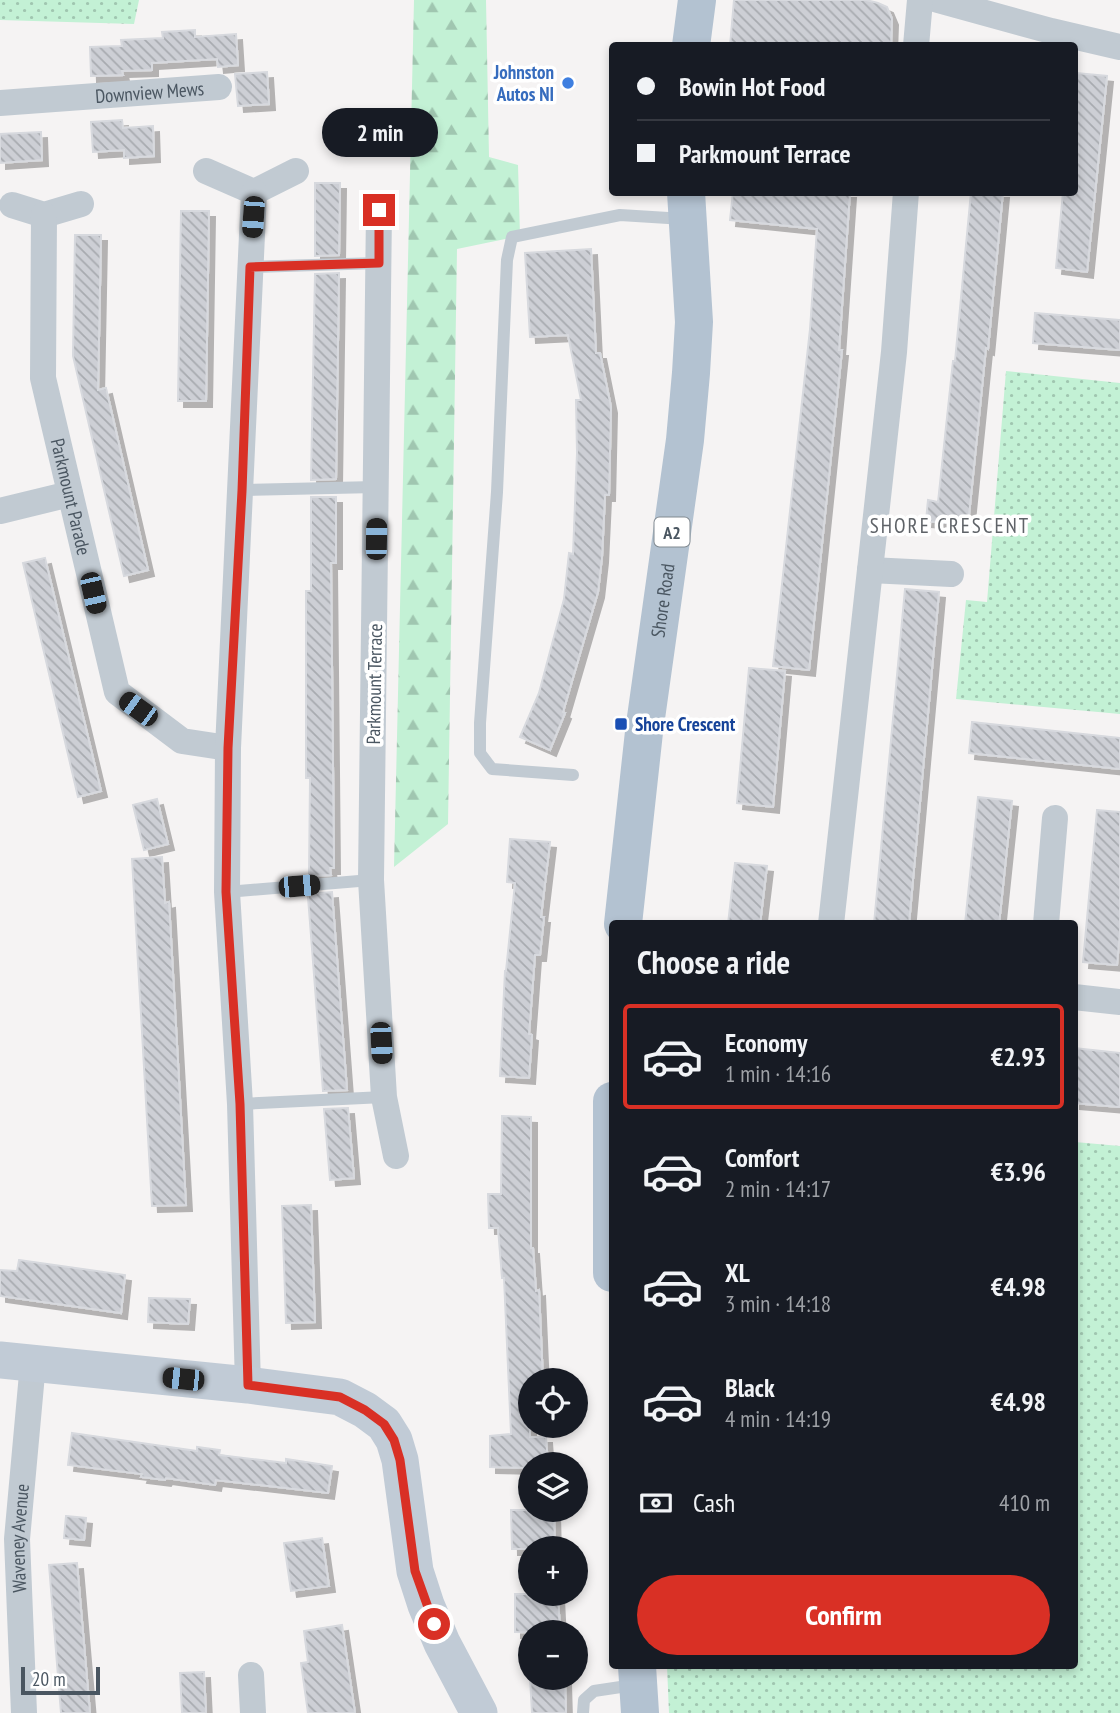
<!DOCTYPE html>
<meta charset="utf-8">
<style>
body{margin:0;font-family:"PT Sans Narrow",sans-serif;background:#242831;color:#f1f3f6;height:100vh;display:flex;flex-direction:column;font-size:26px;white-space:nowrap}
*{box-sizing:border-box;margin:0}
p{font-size:23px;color:#9ea1a6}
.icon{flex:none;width:38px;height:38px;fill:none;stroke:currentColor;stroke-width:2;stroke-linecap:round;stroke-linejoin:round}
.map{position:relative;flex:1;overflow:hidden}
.panel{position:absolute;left:609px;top:920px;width:469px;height:749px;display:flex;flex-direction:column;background:#171b24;border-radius:7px;box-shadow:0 4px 10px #0003}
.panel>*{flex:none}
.top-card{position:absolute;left:609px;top:42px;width:469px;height:154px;border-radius:7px;box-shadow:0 4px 10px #0003;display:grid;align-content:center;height:154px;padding:0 28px;background:#171b24}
.controls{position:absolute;left:518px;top:1368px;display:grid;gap:14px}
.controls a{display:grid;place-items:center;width:70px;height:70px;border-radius:50%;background:#171b24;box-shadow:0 4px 10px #0003;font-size:35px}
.scale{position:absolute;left:21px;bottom:18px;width:79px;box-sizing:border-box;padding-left:7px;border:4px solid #4a5661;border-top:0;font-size:19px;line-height:24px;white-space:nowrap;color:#4a5661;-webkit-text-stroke:5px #fff;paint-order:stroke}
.end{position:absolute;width:32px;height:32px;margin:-16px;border:9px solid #d93025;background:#fff;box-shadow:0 0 0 4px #fff}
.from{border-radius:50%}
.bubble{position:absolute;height:49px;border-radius:24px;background:#171b24;box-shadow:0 4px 10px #0003;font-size:23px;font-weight:700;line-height:49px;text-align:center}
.car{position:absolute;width:21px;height:42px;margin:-21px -10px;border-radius:9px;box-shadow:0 0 5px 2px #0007;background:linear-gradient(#222 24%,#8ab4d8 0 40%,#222 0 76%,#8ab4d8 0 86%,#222 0)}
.top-card b{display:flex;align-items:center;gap:24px;height:66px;font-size:26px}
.top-card b+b{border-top:2px solid #363941}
.top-card i{width:18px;height:18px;background:#f1f3f6}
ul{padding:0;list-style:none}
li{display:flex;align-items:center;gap:21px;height:105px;margin:0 14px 10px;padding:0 14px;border:4px solid transparent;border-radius:7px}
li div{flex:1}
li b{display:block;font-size:26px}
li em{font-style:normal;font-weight:700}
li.selected{border-color:#d93025}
li>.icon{width:63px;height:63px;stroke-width:1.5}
h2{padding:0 28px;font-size:32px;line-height:84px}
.pay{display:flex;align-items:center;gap:18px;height:77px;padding:0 28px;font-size:26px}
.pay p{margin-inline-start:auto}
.primary-button{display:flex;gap:14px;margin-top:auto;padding:14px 28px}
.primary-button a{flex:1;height:80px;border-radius:42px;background:#d93025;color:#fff;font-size:28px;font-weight:700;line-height:80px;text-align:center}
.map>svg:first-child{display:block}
</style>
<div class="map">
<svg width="1120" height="1713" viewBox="0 0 1120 1713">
<defs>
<pattern id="grass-dots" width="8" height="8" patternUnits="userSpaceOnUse" patternTransform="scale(1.75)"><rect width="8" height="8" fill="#c3f1d5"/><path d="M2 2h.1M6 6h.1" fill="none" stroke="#a0c6b0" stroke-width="1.8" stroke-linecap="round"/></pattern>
<pattern id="forest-firs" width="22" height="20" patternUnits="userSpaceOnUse" patternTransform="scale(1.75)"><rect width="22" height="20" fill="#c3f1d5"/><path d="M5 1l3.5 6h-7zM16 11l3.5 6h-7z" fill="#a0c6b0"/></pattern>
<pattern id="building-back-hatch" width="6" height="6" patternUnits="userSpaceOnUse" patternTransform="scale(1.75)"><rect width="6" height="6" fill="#cdcfd5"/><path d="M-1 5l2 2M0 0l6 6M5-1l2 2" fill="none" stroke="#a8abb0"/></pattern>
<filter id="shadow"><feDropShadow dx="6" dy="6" stdDeviation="0" flood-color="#0004"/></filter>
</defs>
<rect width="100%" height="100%" fill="#f5f3f3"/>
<g fill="url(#grass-dots)">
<path d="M0 0H139L134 24 0 20Z"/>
<path d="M1006 371 1120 383V714L956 699 966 600 987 602Z"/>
<path d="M1075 1142 1120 1146V1713H669L667 1666H1074Z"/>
</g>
<path fill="url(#forest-firs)" d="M414 0H486L489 157 518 165 520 236 457 249 448 824 394 867Z"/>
<g fill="url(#building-back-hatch)" stroke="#d7d9de" stroke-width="2" filter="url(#shadow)">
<path d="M734 0H866L878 3 887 7 892 19 891 46H730Z"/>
<path d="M195 30V37L236 34 238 65 218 67 217 59 152 63V70L122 71 123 75 91 76 90 47 122 46 121 40 163 38 162 32Z"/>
<path d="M267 72 269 104 238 106 235 74Z"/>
<path d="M1076 73 1107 76 1087 272 1056 268 1063 192H1074Z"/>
<path d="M122 120 123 128 153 126 154 156 124 158V150L93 152 91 122Z"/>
<path d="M41 132 42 160 0 163V134Z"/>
<path d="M315 183H340L339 255 315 256Z"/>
<path d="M733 192H850L839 350H842L809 670 773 666 810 329 817 229 730 220Z"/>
<path d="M971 192H1003L988 349 986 348 968 525 926 521 928 500 938 502 953 361H955Z"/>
<path d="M181 211H209L206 401H178Z"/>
<path d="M75 235H101L98 390 106 388 148 570 124 576 73 356Z"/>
<path d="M591 249 596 353H600L611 407 609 495H605L602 557 598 592 563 712 565 713 550 750 520 737 539 693 564 599 569 553 573 554 577 453 576 400H581L568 335 530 337 525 253Z"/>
<path d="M339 273 336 479 311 480 315 274Z"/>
<path d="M1035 313 1120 320V350L1033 343Z"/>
<path d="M311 497H336V563H331L334 868H330L331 875 309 876 310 778H306V591H311Z"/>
<path d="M45 558 101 791 78 797 23 563Z"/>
<path d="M905 589 939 592 909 924H874Z"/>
<path d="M749 668 785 671 773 807 737 803Z"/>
<path d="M972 722 1120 738V769L969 753Z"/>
<path d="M978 797 1012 801 999 924H965Z"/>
<path d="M157 799 168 844 144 850 133 805Z"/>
<path d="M1097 810 1120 812V932L1117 965 1083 962Z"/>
<path d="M510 839 550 842 541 917H544L540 955H535L529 1034 532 1035 529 1078 500 1076 505 971H506L515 883 507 882Z"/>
<path d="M162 857 165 903 169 902 186 1205 152 1206 132 859Z"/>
<path d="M735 863 767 866 760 924H728Z"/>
<path d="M332 892 347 1090 323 1091 308 897 309 894Z"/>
<path d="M1074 1048 1120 1053V1107L1074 1103Z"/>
<path d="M348 1108 354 1178 330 1180 324 1109Z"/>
<path d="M502 1116 531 1117V1248H533L536 1291 539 1290 543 1381H530V1437H546L548 1465H530V1468L490 1467V1436L511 1434 504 1278H502L498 1228H489L488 1194H501Z"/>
<path d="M311 1205 315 1322 286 1323 282 1206Z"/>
<path d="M19 1260 125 1275 121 1313 0 1296V1270L17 1271Z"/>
<path d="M149 1298 190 1299 188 1324 148 1322Z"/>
<path d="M72 1433 197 1451V1447L220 1450 219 1455 286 1463V1459L332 1466 328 1493 216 1480 215 1485 166 1478 165 1480 141 1477 142 1474 68 1465Z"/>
<path d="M511 1510H554L555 1549H512Z"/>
<path d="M66 1516 86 1518 84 1540 64 1538Z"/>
<path d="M322 1538 329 1586 291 1591 284 1543Z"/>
<path d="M77 1563 90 1713H61L49 1565Z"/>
<path d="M515 1594H558L560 1633 515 1632Z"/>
<path d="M342 1625 355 1713H308L301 1663 308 1662 304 1631Z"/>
<path d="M204 1672 206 1713H182L180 1673Z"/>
<path d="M530 1678H565L566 1713H532Z"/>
</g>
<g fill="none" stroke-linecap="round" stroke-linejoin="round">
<g stroke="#c1cad2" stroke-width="12">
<path d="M250 267 379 263"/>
<path d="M242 490 376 487"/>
<path d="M573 775 492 769 480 753V723L497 492 507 260 512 237 620 215 684 219"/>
<path d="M227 892 371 880"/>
<path d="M240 1104 384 1097"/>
<path d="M583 1713 584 1700 594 1691 634 1685"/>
</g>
<g stroke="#c1cad2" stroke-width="26">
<path d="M938 0 1051 31 1120 47"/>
<path d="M916 46 920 0"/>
<path id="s1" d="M0 103 219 87"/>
<path d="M206 171 254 192 296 171"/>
<path d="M12 205 44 215 81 204"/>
<path d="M379 210 371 880 384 1097 396 1156"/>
<path id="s2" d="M44 215 43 378 117 692 182 741 228 748"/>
<path d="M0 511 70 494"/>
<path d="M870 570 951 574"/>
<path d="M831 924 894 352 906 192"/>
<path d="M1046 924 1055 818"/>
<path d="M1074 997 1120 1002"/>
<path d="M248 1385 240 1104 227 892 228 748 254 192"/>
<path d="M251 1675 253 1713"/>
<path id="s3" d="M24 1713 17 1539 33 1363"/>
</g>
<path stroke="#c1cbd6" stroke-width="37" d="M0 1360 248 1385 340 1397 365 1410 384 1424 394 1440 400 1460 415 1571 426 1605 442 1643 479 1713"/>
<g stroke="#b3c2d1" stroke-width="38">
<path d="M691 46 697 0"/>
<path id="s4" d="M623 924 644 732 685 440 691 373 694 322 686 192"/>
<path d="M612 1101V1273"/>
<path d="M637 1666 640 1713"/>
</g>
</g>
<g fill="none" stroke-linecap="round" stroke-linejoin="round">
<path stroke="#d93025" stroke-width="9" d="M379 210V263L250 267 242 491 228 748 226 892 240 1104 248 1385 340 1397 365 1410 384 1424 394 1440 400 1460 415 1571 434 1624"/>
</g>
<circle fill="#3f7fe0" stroke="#fff" stroke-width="2.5" cx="568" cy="83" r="7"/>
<rect fill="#1a4fb4" stroke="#fff" stroke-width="2.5" x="614" y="717" width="14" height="14" rx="3.5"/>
<g text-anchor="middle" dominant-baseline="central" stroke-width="7" stroke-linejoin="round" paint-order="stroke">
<rect fill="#fff" stroke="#808990" stroke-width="2" x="654.5" y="517.5" width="35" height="29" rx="5"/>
<g font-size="18" font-weight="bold" fill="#4a5661">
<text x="672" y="532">A2</text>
</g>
<g font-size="19" font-weight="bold" fill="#366cbe" stroke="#fff" text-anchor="end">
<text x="554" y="72">Johnston<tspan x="554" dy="22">Autos NI</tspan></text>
</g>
<g font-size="19" fill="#4a5661" stroke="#fff">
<text stroke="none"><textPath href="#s1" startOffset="150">Downview Mews</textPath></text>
<text stroke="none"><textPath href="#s2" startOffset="285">Parkmount Parade</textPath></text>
<text stroke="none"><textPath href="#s4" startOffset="326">Shore Road</textPath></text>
<text transform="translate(374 684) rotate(-89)">Parkmount Terrace</text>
<text stroke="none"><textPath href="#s3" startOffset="175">Waveney Avenue</textPath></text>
</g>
<g font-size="19" font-weight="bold" fill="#164399" stroke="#fff" text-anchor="start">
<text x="635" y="724">Shore Crescent</text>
</g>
<g font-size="21" letter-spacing="2" fill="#5f6368" stroke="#fff">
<text x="950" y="525">SHORE CRESCENT</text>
</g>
</g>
</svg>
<div class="controls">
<a><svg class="icon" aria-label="locate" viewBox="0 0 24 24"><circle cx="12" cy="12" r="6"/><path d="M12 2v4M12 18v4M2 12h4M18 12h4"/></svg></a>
<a><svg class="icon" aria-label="layers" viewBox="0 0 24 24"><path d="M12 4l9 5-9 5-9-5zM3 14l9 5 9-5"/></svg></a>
<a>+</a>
<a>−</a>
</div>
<div class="scale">20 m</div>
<i class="end from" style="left:434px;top:1624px"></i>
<i class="end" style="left:379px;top:210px"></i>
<div class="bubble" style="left:322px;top:108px;width:116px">2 min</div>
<i class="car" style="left:253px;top:217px;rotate:184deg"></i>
<i class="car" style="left:376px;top:539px;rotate:1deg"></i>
<i class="car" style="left:93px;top:593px;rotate:167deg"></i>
<i class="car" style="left:138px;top:709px;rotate:306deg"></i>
<i class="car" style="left:299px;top:886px;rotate:85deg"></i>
<i class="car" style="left:381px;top:1043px;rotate:177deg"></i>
<i class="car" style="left:183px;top:1379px;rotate:276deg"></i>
<div class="top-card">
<b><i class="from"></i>Bowin Hot Food</b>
<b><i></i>Parkmount Terrace</b>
</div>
<section class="panel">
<h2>Choose a ride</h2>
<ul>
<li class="selected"><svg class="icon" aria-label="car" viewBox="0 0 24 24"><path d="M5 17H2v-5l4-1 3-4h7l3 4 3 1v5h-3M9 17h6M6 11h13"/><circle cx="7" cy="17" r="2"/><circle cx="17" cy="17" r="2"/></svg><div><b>Economy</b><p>1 min · 14:16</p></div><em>€2.93</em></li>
<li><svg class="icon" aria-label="car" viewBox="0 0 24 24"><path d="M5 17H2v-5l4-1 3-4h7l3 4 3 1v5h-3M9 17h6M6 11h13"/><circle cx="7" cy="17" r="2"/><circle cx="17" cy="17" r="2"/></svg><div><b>Comfort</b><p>2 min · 14:17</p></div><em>€3.96</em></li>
<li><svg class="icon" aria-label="car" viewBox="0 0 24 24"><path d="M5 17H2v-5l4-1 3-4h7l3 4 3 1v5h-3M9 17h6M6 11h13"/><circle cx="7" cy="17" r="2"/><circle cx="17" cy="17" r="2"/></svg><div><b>XL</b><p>3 min · 14:18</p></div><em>€4.98</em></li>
<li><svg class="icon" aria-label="car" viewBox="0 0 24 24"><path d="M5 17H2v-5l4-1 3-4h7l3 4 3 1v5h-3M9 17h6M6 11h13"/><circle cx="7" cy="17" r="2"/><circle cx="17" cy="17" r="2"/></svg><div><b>Black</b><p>4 min · 14:19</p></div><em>€4.98</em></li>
</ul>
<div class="pay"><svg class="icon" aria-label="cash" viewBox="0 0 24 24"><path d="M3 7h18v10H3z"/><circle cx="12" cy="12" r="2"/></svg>Cash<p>410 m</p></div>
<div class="primary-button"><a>Confirm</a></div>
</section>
</div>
